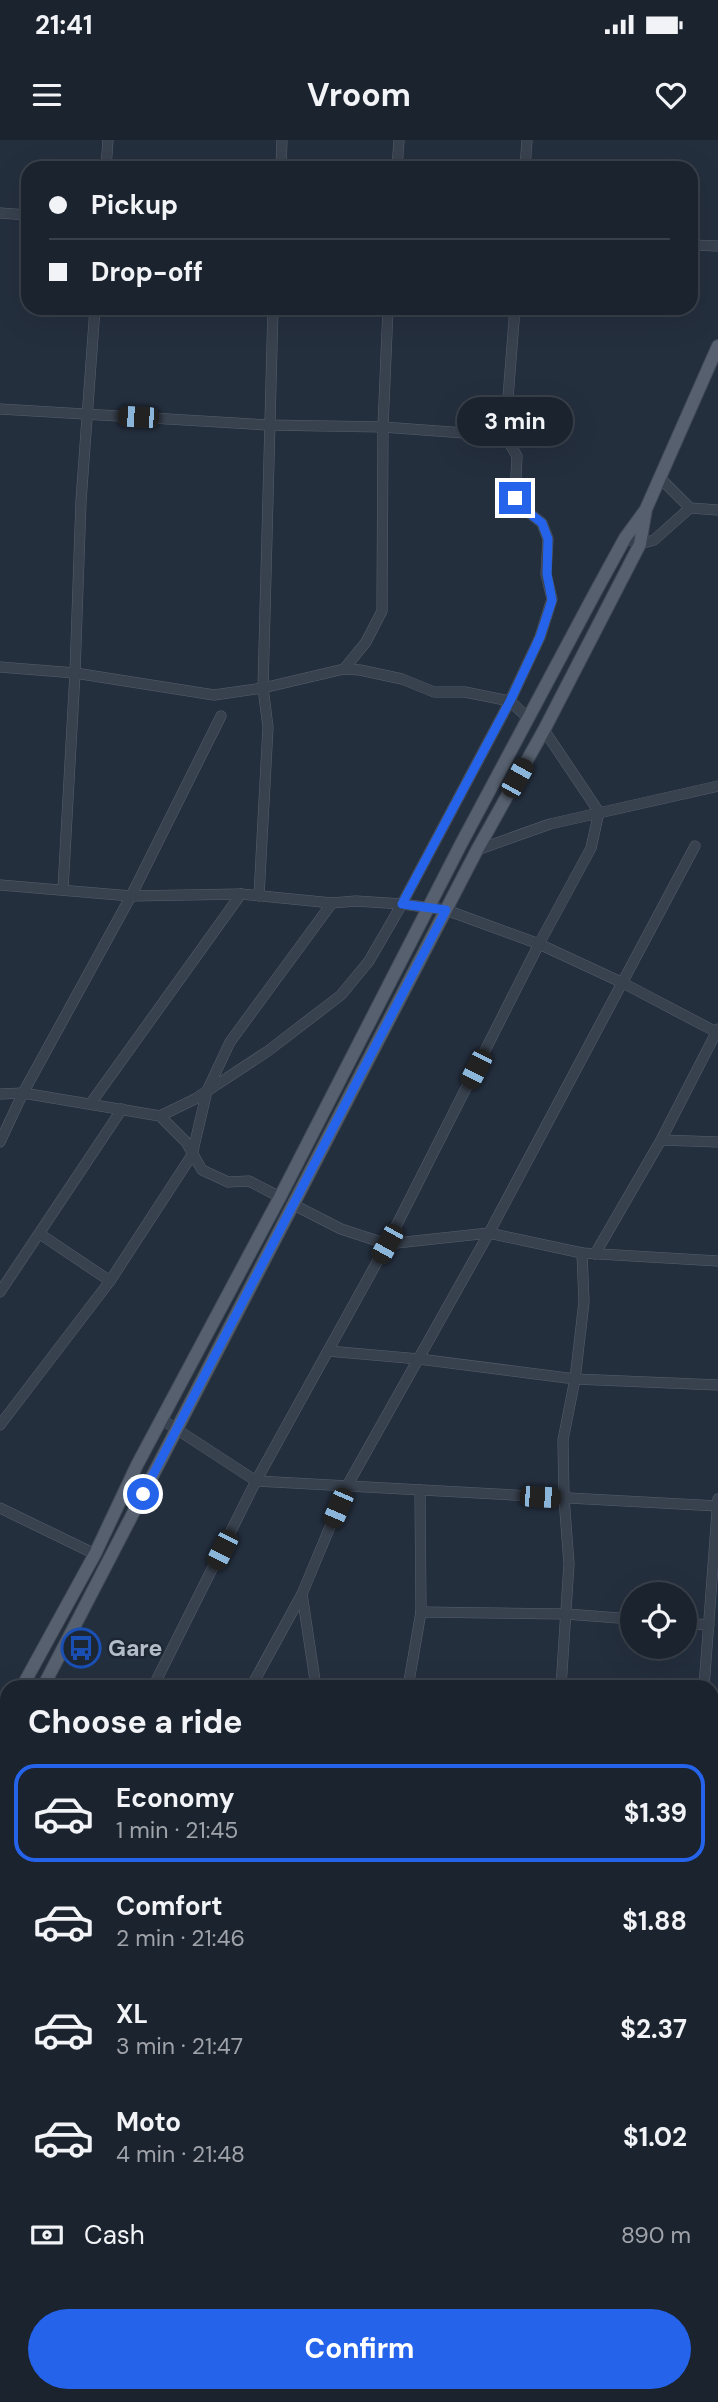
<!DOCTYPE html>
<meta charset="utf-8">
<style>
body{margin:0;font-family:"DM Sans",sans-serif;background:#242b36;color:#f1f3f6;height:100vh;display:flex;flex-direction:column;font-size:26px;white-space:nowrap}
*{box-sizing:border-box;margin:0}
p{font-size:23px;color:#a0a4aa}
.icon{flex:none;width:38px;height:38px;fill:none;stroke:currentColor;stroke-width:2;stroke-linecap:round;stroke-linejoin:round}
.map{position:relative;flex:1;overflow:hidden}
.details{position:absolute;left:0px;top:1540px;width:719px;height:723px;display:flex;flex-direction:column;background:#1b232e;border-radius:21px 21px 0 0;box-shadow:0 7px 28px #0002,0 0 0 2px #39404a}
.details>*{flex:none}
.guide{position:absolute;left:21px;top:21px;width:677px;height:154px;border-radius:21px;box-shadow:0 7px 28px #0002,0 0 0 2px #39404a;display:grid;align-content:center;height:154px;padding:0 28px;background:#1b232e}
.controls{position:absolute;left:620px;top:1442px;display:grid;gap:14px}
.controls a{display:grid;place-items:center;width:77px;height:77px;border-radius:50%;background:#1b232e;box-shadow:0 7px 28px #0002,0 0 0 2px #39404a;font-size:35px}
.end{position:absolute;width:32px;height:32px;margin:-16px;border:9px solid #2563eb;background:#fff;box-shadow:0 0 0 4px #fff}
.from{border-radius:50%}
.bubble{position:absolute;height:49px;border-radius:24px;background:#1b232e;box-shadow:0 7px 28px #0002,0 0 0 2px #39404a;font-size:23px;font-weight:700;line-height:49px;text-align:center}
.car{position:absolute;width:21px;height:42px;margin:-21px -10px;border-radius:9px;box-shadow:0 0 5px 2px #0007;background:linear-gradient(#222 24%,#8ab4d8 0 40%,#222 0 76%,#8ab4d8 0 86%,#222 0)}
.guide b{display:flex;align-items:center;gap:24px;height:66px;font-size:26px}
.guide b+b{border-top:2px solid #39404a}
.guide i{width:18px;height:18px;background:#f1f3f6}
ul{padding:0;list-style:none}
li{display:flex;align-items:center;gap:21px;height:98px;margin:0 14px 10px;padding:0 14px;border:4px solid transparent;border-radius:21px}
li div{flex:1}
li b{display:block;font-size:26px}
li em{font-style:normal;font-weight:700}
li.selected{border-color:#2563eb}
li>.icon{width:63px;height:63px;stroke-width:1.5}
h2{padding:0 28px;font-size:32px;line-height:84px}
.pay{display:flex;align-items:center;gap:18px;height:77px;padding:0 28px;font-size:26px}
.pay p{margin-inline-start:auto}
.primary-button{display:flex;gap:14px;margin-top:auto;padding:14px 28px}
.primary-button a{flex:1;height:80px;border-radius:42px;background:#2563eb;color:#fff;font-size:28px;font-weight:700;line-height:80px;text-align:center}
.status{display:flex;justify-content:space-between;align-items:center;height:49px;padding:0 35px;background:#1b232e;direction:ltr}
.status svg{height:19px;fill:currentColor}
header{display:flex;justify-content:space-between;align-items:center;height:91px;padding:0 28px;background:#1b232e;font-size:32px;font-weight:700}
.map>svg:first-child{display:block}
</style>
<div class="status"><b>21:41</b><svg viewBox="0 0 49 12"><path d="M0 12V9h3v3zM5 12V6h3v6zM10 12V3h3v9zM15 12V0h3v12zM26 1h20v11H26zM47 4h2v5h-2z"/></svg></div>
<header><svg class="icon" aria-label="menu" viewBox="0 0 24 24"><path d="M4 6h16M4 12h16M4 18h16"/></svg>Vroom<svg class="icon" aria-label="heart" viewBox="0 0 24 24"><path d="M12 20l-8-8c-3-5 5-10 8-4 3-6 11-1 8 4z"/></svg></header>
<div class="map">
<svg width="718" height="2262" viewBox="0 0 718 2262">
<rect width="100%" height="100%" fill="#242f3e"/>
<g fill="none" stroke-linecap="round" stroke-linejoin="round">
<g stroke="#565f6c" stroke-width="11">
<g id="minor">
<path d="M106 28 108 0"/>
<path d="M281 28 282 0"/>
<path d="M397 28 399 0"/>
<path d="M525 28 527 0"/>
<path d="M0 73 28 75"/>
<path d="M691 105 718 106"/>
<path d="M0 269 268 285 383 287 505 296"/>
<path d="M659 337 690 368 718 370"/>
<path d="M625 398 640 404 654 400 690 368"/>
<path d="M0 527 75 533 214 555 263 548 344 529 360 530 402 539 434 552H465L510 561 528 578"/>
<path d="M344 529 366 502 382 471 383 287 388 168"/>
<path d="M477 710 550 684 718 646"/>
<path d="M0 745 131 756 241 754 332 763 356 761 402 764 446 770 539 804 623 843 718 893"/>
<path d="M63 749 75 533 81 361 95 168"/>
<path d="M259 756 268 587 263 548 273 168"/>
<path d="M0 954 23 953 160 976 186 1002 202 1030 228 1042 249 1041 280 1057"/>
<path d="M91 963 241 754"/>
<path d="M160 976 195 959 268 911 341 855 369 821 402 764 510 561 540 497 552 459 546 434 548 399 542 383 519 365 515 358 517 316 505 296 515 168"/>
<path d="M661 1000 718 1002"/>
<path d="M0 1002 23 953 131 756 221 576"/>
<path d="M294 1065 341 1089 387 1104 489 1093 582 1113 718 1121"/>
<path d="M40 1094 110 1141"/>
<path d="M595 1114 661 1000 718 889"/>
<path d="M0 1152 122 969"/>
<path d="M328 1211 419 1219 575 1239 718 1245"/>
<path d="M161 1279 256 1341 718 1366"/>
<path d="M0 1285 110 1141 192 1015 207 951 230 902 332 763"/>
<path d="M0 1368 95 1414"/>
<path d="M302 1454 316 1547"/>
<path d="M421 1472 566 1474 632 1479"/>
<path d="M684 1483 709 1485"/>
<path d="M153 1547 256 1341 387 1104 539 804 591 708 599 672 544 590"/>
<path d="M251 1547 302 1454 347 1346 489 1093 695 706"/>
<path d="M408 1547 421 1472 420 1350"/>
<path d="M561 1547 569 1424 564 1358 563 1300 575 1239 584 1162 582 1113"/>
<path d="M704 1547 718 1359"/>
<path d="M0 1690 7 1693"/>
<path d="M0 1802 7 1803"/>
<path d="M0 1842 7 1827"/>
<path d="M712 1853H718"/>
<path d="M0 2002 7 2003"/>
<path d="M0 2028 7 2015"/>
<path d="M712 2075 718 2077"/>
<path d="M0 2088H7"/>
<path d="M0 2189H7"/>
<path d="M122 2262V2256"/>
<path d="M366 2262V2256"/>
<path d="M668 2262V2256"/>
</g>
</g>
<g stroke="#414a57" stroke-width="14">
<g id="major">
<path d="M22 1547 95 1414 137 1325 280 1057 461 704 596 451 625 398 644 372"/>
<path d="M43 1547 477 710 544 590 640 404 646 369 718 206"/>
<path d="M0 1587 7 1574"/>
<path d="M0 1623 7 1611"/>
</g>
</g>
<use href="#minor" stroke="#38414e" stroke-width="10"/>
<use href="#major" stroke="#56606e" stroke-width="12"/>
</g>
<g fill="none" stroke-linecap="round" stroke-linejoin="round">
<path stroke="#2563eb" stroke-width="9" d="M143 1354 446 770 402 764 510 561 540 497 552 460 547 434 548 399 542 383 519 365 515 358"/>
</g>
<defs>
<g id="bus-ring" transform="scale(2.0125)"><circle r="9.5" fill="#1d2633" stroke="#1a4fb4" stroke-width="1.5"/><path d="M-5-6H5V4H4V6H2V4H-2V6H-4V4H-5ZM-3.5-4V0h7V-4ZM-3.5 1.2v1.5H-2V1.2ZM2 1.2v1.5H3.5V1.2Z" fill="#1a4fb4"/></g>
</defs>
<g fill-rule="evenodd">
<use href="#bus-ring" x="81" y="1508"/>
</g>
<g text-anchor="middle" dominant-baseline="central" stroke-width="5" stroke-linejoin="round" paint-order="stroke">
<g font-size="23" font-weight="bold" fill="#b4bcc9" stroke="#1d2633" text-anchor="start">
<text x="108" y="1508">Gare</text>
</g>
</g>
</svg>
<div class="controls">
<a><svg class="icon" aria-label="locate" viewBox="0 0 24 24"><circle cx="12" cy="12" r="6"/><path d="M12 2v4M12 18v4M2 12h4M18 12h4"/></svg></a>
</div>
<i class="end from" style="left:143px;top:1354px"></i>
<i class="end" style="left:515px;top:358px"></i>
<div class="bubble" style="left:457px;top:257px;width:116px">3 min</div>
<i class="car" style="left:138px;top:277px;rotate:273deg"></i>
<i class="car" style="left:517px;top:638px;rotate:29deg"></i>
<i class="car" style="left:476px;top:929px;rotate:207deg"></i>
<i class="car" style="left:387px;top:1104px;rotate:209deg"></i>
<i class="car" style="left:540px;top:1357px;rotate:93deg"></i>
<i class="car" style="left:338px;top:1368px;rotate:203deg"></i>
<i class="car" style="left:222px;top:1410px;rotate:207deg"></i>
<div class="guide">
<b><i class="from"></i>Pickup</b>
<b><i></i>Drop-off</b>
</div>
<section class="details">
<h2>Choose a ride</h2>
<ul>
<li class="selected"><svg class="icon" aria-label="car" viewBox="0 0 24 24"><path d="M5 17H2v-5l4-1 3-4h7l3 4 3 1v5h-3M9 17h6M6 11h13"/><circle cx="7" cy="17" r="2"/><circle cx="17" cy="17" r="2"/></svg><div><b>Economy</b><p>1 min · 21:45</p></div><em>$1.39</em></li>
<li><svg class="icon" aria-label="car" viewBox="0 0 24 24"><path d="M5 17H2v-5l4-1 3-4h7l3 4 3 1v5h-3M9 17h6M6 11h13"/><circle cx="7" cy="17" r="2"/><circle cx="17" cy="17" r="2"/></svg><div><b>Comfort</b><p>2 min · 21:46</p></div><em>$1.88</em></li>
<li><svg class="icon" aria-label="car" viewBox="0 0 24 24"><path d="M5 17H2v-5l4-1 3-4h7l3 4 3 1v5h-3M9 17h6M6 11h13"/><circle cx="7" cy="17" r="2"/><circle cx="17" cy="17" r="2"/></svg><div><b>XL</b><p>3 min · 21:47</p></div><em>$2.37</em></li>
<li><svg class="icon" aria-label="car" viewBox="0 0 24 24"><path d="M5 17H2v-5l4-1 3-4h7l3 4 3 1v5h-3M9 17h6M6 11h13"/><circle cx="7" cy="17" r="2"/><circle cx="17" cy="17" r="2"/></svg><div><b>Moto</b><p>4 min · 21:48</p></div><em>$1.02</em></li>
</ul>
<div class="pay"><svg class="icon" aria-label="cash" viewBox="0 0 24 24"><path d="M3 7h18v10H3z"/><circle cx="12" cy="12" r="2"/></svg>Cash<p>890 m</p></div>
<div class="primary-button"><a>Confirm</a></div>
</section>
</div>
